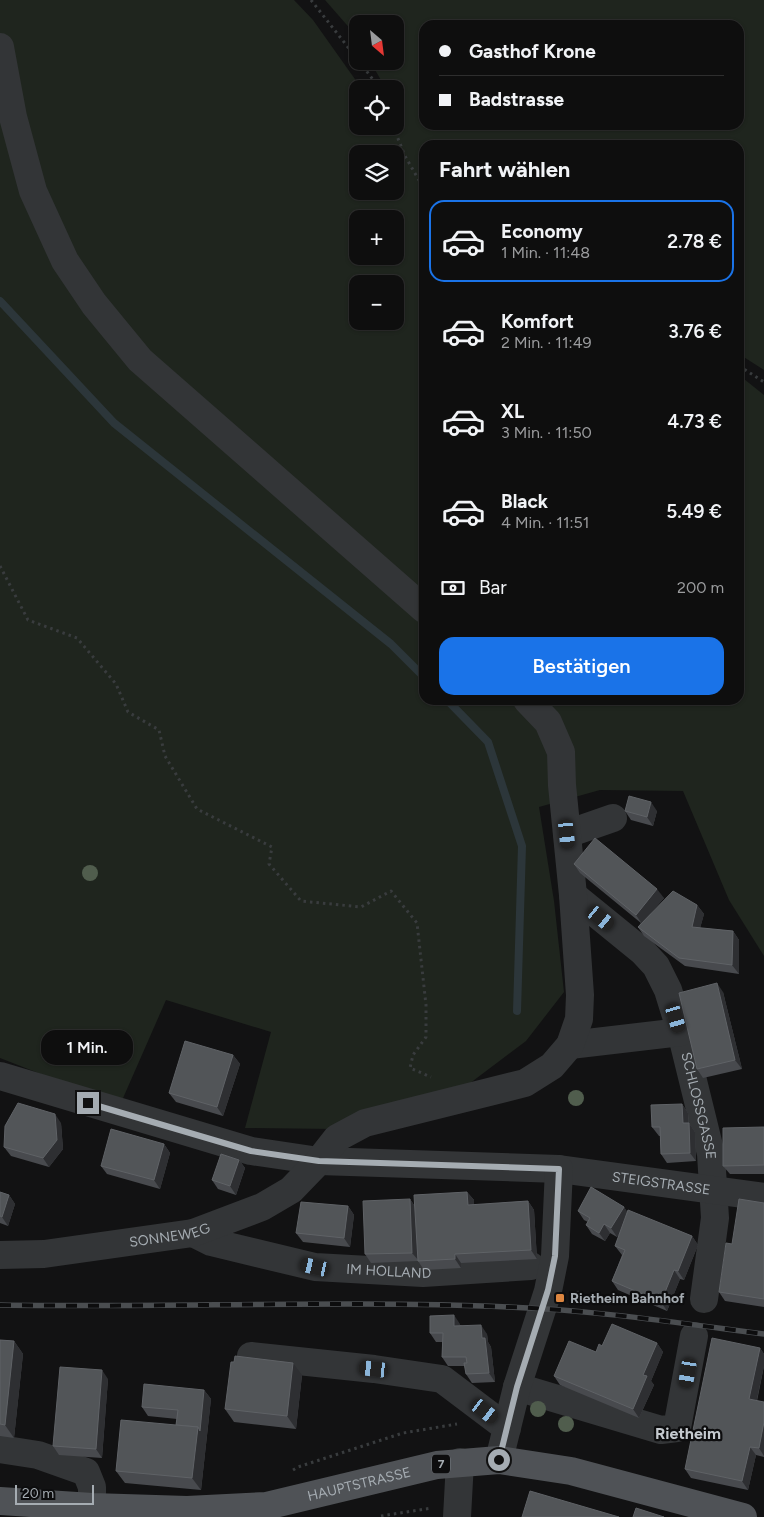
<!DOCTYPE html>
<html lang="de">
<meta charset="utf-8">
<style>
body{margin:0;font-family:Figtree,sans-serif;background:#1c1c1c;color:#f1f3f6;height:100vh;display:flex;flex-direction:column;font-size:19px;white-space:nowrap}
*{box-sizing:border-box;margin:0}
p{font-size:16px;color:#9b9c9e}
.icon{flex:none;width:28px;height:28px;fill:none;stroke:currentColor;stroke-width:2;stroke-linecap:round;stroke-linejoin:round}
.map{position:relative;flex:1;overflow:hidden}
.details{position:absolute;left:419px;top:140px;width:325px;height:565px;display:flex;flex-direction:column;background:#0e0e0e;border-radius:15px;box-shadow:0 1px 4px #0004,0 0 0 1px #2e2e2e}
.details>*{flex:none}
.hud{position:absolute;left:419px;top:20px;width:325px;height:110px;border-radius:15px;box-shadow:0 1px 4px #0004,0 0 0 1px #2e2e2e;display:grid;align-content:center;height:110px;padding:0 20px;background:#0e0e0e}
.needle{width:32px;rotate:152deg}
.buttons{position:absolute;left:349px;top:15px;display:grid;gap:10px}
.buttons a{display:grid;place-items:center;width:55px;height:55px;border-radius:10px;background:#0e0e0e;box-shadow:0 1px 4px #0004,0 0 0 1px #2e2e2e;font-size:25px}
.scale{position:absolute;left:15px;bottom:12px;width:79px;box-sizing:border-box;padding-left:5px;border:2px solid #a5acb2;border-top:0;font-size:14px;line-height:18px;white-space:nowrap;color:#a5acb2;-webkit-text-stroke:4px #0d0d0e;paint-order:stroke}
.end{position:absolute;width:22px;height:22px;margin:-11px;border:6px solid #a5acb2;background:#111;box-shadow:0 0 0 2px #111}
.from{border-radius:50%}
.bubble{position:absolute;height:35px;border-radius:15px;background:#0e0e0e;box-shadow:0 1px 4px #0004,0 0 0 1px #2e2e2e;font-size:16px;font-weight:600;line-height:35px;text-align:center}
.car{position:absolute;width:15px;height:30px;margin:-15px -8px;border-radius:6px;box-shadow:0 0 4px 1px #0007;background:linear-gradient(#222 24%,#8ab4d8 0 40%,#222 0 76%,#8ab4d8 0 86%,#222 0)}
.hud b{display:flex;align-items:center;gap:18px;height:48px;font-size:19px}
.hud b+b{border-top:1px solid #2e2e2e}
.hud i{width:12px;height:12px;background:#f1f3f6}
ul{padding:0;list-style:none}
li{display:flex;align-items:center;gap:15px;height:82px;margin:0 10px 8px;padding:0 10px;border:2px solid transparent;border-radius:15px}
li div{flex:1}
li b{display:block;font-size:19px}
li em{font-style:normal;font-weight:600}
li.current{border-color:#1a73e8}
li>.icon{width:45px;height:45px;stroke-width:1.5}
h2{padding:0 20px;font-size:22px;line-height:60px}
.pay{display:flex;align-items:center;gap:12px;height:55px;padding:0 20px;font-size:19px}
.pay p{margin-inline-start:auto}
.action{display:flex;gap:10px;margin-top:auto;padding:10px 20px}
.action a{flex:1;height:58px;border-radius:15px;background:#1a73e8;color:#fff;font-size:20px;font-weight:600;line-height:58px;text-align:center}
.map>svg:first-child{display:block}
</style>
<div class="map">
<svg width="764" height="1517" viewBox="0 0 764 1517">
<rect width="100%" height="100%" fill="#121213"/>
<path fill="#1f251e" fill-rule="evenodd" d="M0 0H294L313 20 357 82 360 89H358V126H379L382 133 405 120 395 103V89H386L370 61H395V24H358L357 40 353 32 325 0H764V370L739 354V145H424V700H739V375L764 395V956L729 900 683 791 600 790 539 807 554 901 564 992 526 1041 457 1093 335 1129 245 1128 271 1032 166 1000 120 1105 0 1058ZM424 25H739V125H424ZM358 154H395V191H358ZM358 219H395V256H358ZM358 284H395V321H358Z"/>
<g fill="none" stroke-linecap="round" stroke-linejoin="round">
<g stroke="#2c363a" stroke-width="8">
<path d="M0 301 114 423 391 644 424 677"/>
<path d="M447 700 488 742 522 846 517 1011"/>
</g>
<g stroke="#393c3e" stroke-width="3" stroke-dasharray="2.5 4" stroke-linecap="butt">
<path d="M311 0 358 60"/>
<path d="M359 61 374 81 377 89"/>
<path d="M393 126 405 156 424 189"/>
<path d="M739 366 764 382"/>
<path d="M0 566 28 620 77 638 116 684 128 712 159 730 165 756 197 809 272 847 269 864 301 901 361 907 391 891 417 923 426 1005V1037L413 1055 410 1068 431 1077"/>
<path d="M577 1291 578 1299H590"/>
<path d="M293 1470 298 1467 403 1433 457 1424"/>
<path d="M381 1516 432 1508"/>
</g>
<g stroke="#333537" stroke-width="28">
<path d="M0 47 13 117 33 191 65 261 94 304 140 360 424 609"/>
<path d="M567 834 613 818"/>
<path id="s1" d="M573 895 643 952 656 966 668 990 681 1032 711 1154 715 1218 704 1299"/>
<path d="M570 1045 681 1032"/>
<path id="s2" d="M0 1076 251 1151 319 1161 559 1169 764 1197"/>
<path id="s3" d="M193 1233 211 1242 315 1267 423 1273 531 1266"/>
<path id="s4" d="M0 1255 44 1254 193 1233 262 1207 291 1190 319 1161 337 1138 365 1123 525 1083 552 1066 570 1045 579 1019 580 995 573 895 562 785 561 752 548 722 527 700"/>
<path d="M251 1356 374 1369 442 1379 507 1428"/>
<path d="M517 1387 661 1430 677 1428 694 1336"/>
<path d="M0 1449 38 1455 86 1472 92 1487V1507"/>
<path d="M499 1460 517 1387 548 1291 555 1256 559 1169"/>
<path d="M457 1517 460 1462"/>
</g>
<path stroke="#4f5256" stroke-width="28" id="s5" d="M0 1501 92 1507 187 1510 266 1506 437 1465 499 1460 571 1471 743 1517"/>
<g stroke="#4a4d50" stroke-width="5.5">
<path id="rail" d="M0 1305C169 1308 339 1300 508 1307 594 1310 679 1323 764 1334"/>
</g>
<use href="#rail" stroke="#0d0d0e" stroke-width="4" stroke-dasharray="11" stroke-linecap="butt"/>
</g>
<g fill="#505d4d">
<circle cx="90" cy="873" r="8"/>
<circle cx="576" cy="1098" r="8"/>
<circle cx="538" cy="1409" r="8"/>
<circle cx="566" cy="1424" r="8"/>
</g>
<g fill="#484a4e">
<path d="M625 811H657L653 826 631 820Z"/>
<path d="M574 864 664 898 650 914 697 905 704 914 700 928 733 931 739 940V974L685 966 644 936 638 927 641 923 580 873Z"/>
<path d="M723 992 742 1069 703 1078 697 1069Z"/>
<path d="M233 1055 240 1064 223 1116 176 1102 169 1093Z"/>
<path d="M682 1104 688 1113 689 1123 695 1132 696 1161 667 1163 661 1154 660 1136H659L652 1127Z"/>
<path d="M61 1123 63 1149 49 1167 11 1156 4 1147Z"/>
<path d="M764 1127V1174H730L723 1166Z"/>
<path d="M164 1144 170 1153 160 1189 107 1174 101 1166Z"/>
<path d="M239 1160 245 1168 236 1195 218 1189 212 1180Z"/>
<path d="M0 1192 9 1195 15 1204 8 1226 0 1223Z"/>
<path d="M467 1192 474 1200V1205L528 1201 534 1210 537 1259 461 1263V1268L424 1270 418 1261 371 1263 365 1254 410 1199 414 1205Z"/>
<path d="M764 1203V1307L725 1301 719 1292 732 1244Z"/>
<path d="M348 1206 354 1215 350 1247 303 1242 296 1233Z"/>
<path d="M624 1207 627 1212 692 1236 698 1245 684 1280 680 1279 667 1311 618 1290 612 1281 622 1255 615 1246 621 1231 617 1237 610 1233 605 1241 592 1234 586 1225 588 1222 584 1220 578 1211Z"/>
<path d="M460 1324V1325L487 1334 488 1342 491 1347 495 1382 472 1383 466 1374 465 1366H448L442 1357V1342H436L430 1333Z"/>
<path d="M0 1340 14 1341 23 1354 14 1438 0 1436Z"/>
<path d="M657 1343 663 1352 651 1381 654 1385 639 1418 560 1385 554 1376 596 1352 602 1346Z"/>
<path d="M760 1348 764 1354V1366L757 1401 764 1402V1457L756 1455 748 1490 691 1478 685 1469Z"/>
<path d="M302 1375 296 1429 234 1422 225 1409Z"/>
<path d="M108 1379 102 1458 59 1455 53 1446Z"/>
<path d="M204 1390 211 1399 201 1490 125 1483 116 1471 176 1425 177 1419 148 1416 142 1407Z"/>
</g>
<g fill="#2e2f32">
<path d="M651 802 657 811 653 826 647 817Z"/>
<path d="M657 889 664 898 642 924 636 915Z"/>
<path d="M697 905 704 914 698 936 692 927Z"/>
<path d="M733 931 739 940V974L732 965Z"/>
<path d="M717 983 723 992 742 1069 735 1060Z"/>
<path d="M233 1055 240 1064 223 1116 217 1107Z"/>
<path d="M682 1104 688 1113 689 1132 683 1123Z"/>
<path d="M55 1114 61 1123 63 1149 49 1167 43 1158Z"/>
<path d="M689 1123 695 1132 696 1161 690 1153Z"/>
<path d="M164 1144 170 1153 160 1189 154 1180Z"/>
<path d="M239 1160 245 1168 236 1195 230 1186Z"/>
<path d="M467 1192 474 1200V1214L468 1205Z"/>
<path d="M9 1195 15 1204 8 1226 2 1217Z"/>
<path d="M410 1199 416 1208 419 1261 412 1253Z"/>
<path d="M528 1201 534 1210 537 1259 531 1250Z"/>
<path d="M348 1206 354 1215 350 1247 344 1238Z"/>
<path d="M624 1207 630 1216 617 1237 611 1228Z"/>
<path d="M604 1224 610 1233 605 1241 599 1233Z"/>
<path d="M692 1236 698 1245 684 1280 678 1271Z"/>
<path d="M455 1254 461 1263V1268L455 1259Z"/>
<path d="M674 1270 680 1279 667 1311 661 1302Z"/>
<path d="M454 1315 460 1324V1334L454 1326Z"/>
<path d="M481 1325 487 1334 488 1342 491 1347 495 1382 489 1373 482 1338Z"/>
<path d="M14 1341 23 1354 14 1438 5 1425Z"/>
<path d="M657 1343 663 1352 651 1381 654 1385 639 1418 633 1409 643 1375Z"/>
<path d="M760 1348 764 1354V1366L755 1408 749 1399Z"/>
<path d="M293 1363 302 1375 296 1429 287 1416Z"/>
<path d="M102 1370 108 1379 102 1458 96 1449Z"/>
<path d="M204 1390 211 1399 201 1490 192 1478 198 1427Z"/>
<path d="M764 1422V1456L759 1448Z"/>
<path d="M750 1447 756 1455 748 1490 742 1481Z"/>
</g>
<g fill="#525558" stroke="#5f6266">
<path d="M629 796 651 802 647 817 625 811Z"/>
<path d="M595 838 657 889 636 915 574 864Z"/>
<path d="M673 891 697 905 692 927 733 931 732 965 679 958 638 927Z"/>
<path d="M717 983 735 1060 697 1069 679 993Z"/>
<path d="M185 1041 233 1055 217 1107 169 1093Z"/>
<path d="M18 1103 55 1114 57 1140 43 1158 4 1147 5 1126Z"/>
<path d="M682 1104 683 1123H689L690 1153 661 1154 660 1127H652L651 1105Z"/>
<path d="M764 1127V1165L723 1166V1128Z"/>
<path d="M111 1129 164 1144 154 1180 101 1166Z"/>
<path d="M221 1154 239 1160 230 1186 212 1180Z"/>
<path d="M591 1187 624 1207 611 1228 604 1224 599 1233 586 1225 590 1218 578 1211Z"/>
<path d="M0 1192 9 1195 2 1217 0 1216Z"/>
<path d="M467 1192 468 1205 528 1201 531 1250 455 1254V1259L418 1261 414 1195Z"/>
<path d="M410 1199 412 1253 365 1254 363 1201Z"/>
<path d="M739 1199 764 1203V1299L719 1292 726 1243 732 1244Z"/>
<path d="M301 1202 348 1206 344 1238 296 1233Z"/>
<path d="M628 1210 692 1236 678 1271 674 1270 661 1302 612 1281 625 1250 615 1246Z"/>
<path d="M454 1315V1326L481 1325 482 1338H485L489 1373 466 1374 464 1363H467L466 1357H442L443 1333H430V1316Z"/>
<path d="M612 1324 657 1343 643 1375 647 1376 633 1409 554 1376 569 1341 596 1352 599 1344 602 1346Z"/>
<path d="M712 1338 760 1348 749 1399 764 1402V1422L759 1448 750 1447 742 1481 685 1469Z"/>
<path d="M0 1340 14 1341 5 1425 0 1424Z"/>
<path d="M235 1356 293 1363 287 1416 225 1409 231 1362H234Z"/>
<path d="M60 1367 102 1370 96 1449 53 1446Z"/>
<path d="M144 1384 204 1390 200 1431 198 1427 176 1425 178 1410 142 1407Z"/>
<path d="M121 1420 198 1427 192 1478 116 1471Z"/>
<path d="M530 1491 619 1517H522Z"/>
<path d="M636 1508 664 1517H633Z"/>
</g>
<g fill="none" stroke-linecap="round" stroke-linejoin="round">
<path stroke="#a5acb2" stroke-width="6" d="M88 1103 251 1151 319 1161 559 1169 555 1256 548 1290 517 1387 499 1460"/>
</g>
<rect fill="#dd8640" stroke="#0d0d0e" stroke-width="2" x="555" y="1293" width="10" height="10" rx="2.5"/>
<g text-anchor="middle" dominant-baseline="central" stroke-width="4.5" stroke-linejoin="round" paint-order="stroke">
<rect fill="#0d0d0e" stroke="#777c81" stroke-width="1" x="432" y="1454.5" width="18" height="19" rx="4"/>
<g font-size="12" font-weight="bold" fill="#a5acb2">
<text x="441" y="1464">7</text>
</g>
<g font-size="14" fill="#a5acb2" stroke="#0d0d0e">
<text stroke="none"><textPath href="#s1" startOffset="256">SCHLOSSGASSE</textPath></text>
<text stroke="none"><textPath href="#s2" startOffset="674">STEIGSTRASSE</textPath></text>
<text stroke="none"><textPath href="#s4" startOffset="171">SONNEWEG</textPath></text>
<text stroke="none"><textPath href="#s3" startOffset="201">IM HOLLAND</textPath></text>
<text stroke="none"><textPath href="#s5" startOffset="362">HAUPTSTRASSE</textPath></text>
</g>
<g font-size="14" font-weight="bold" fill="#a5acb2" stroke="#0d0d0e" text-anchor="start">
<text x="570" y="1298">Rietheim Bahnhof</text>
</g>
<g font-size="16" font-weight="bold" fill="#c5cacf" stroke="#0d0d0e">
<text x="688" y="1433">Rietheim</text>
</g>
</g>
</svg>
<div class="buttons">
<a><svg class="needle" viewBox="-14 -14 28 28"><path d="M0-13l5 13h-10z" fill="#e53935"/><path d="M0 13l5-13h-10z" fill="#9b9c9e"/></svg></a>
<a><svg class="icon" aria-label="locate" viewBox="0 0 24 24"><circle cx="12" cy="12" r="6"/><path d="M12 2v4M12 18v4M2 12h4M18 12h4"/></svg></a>
<a><svg class="icon" aria-label="layers" viewBox="0 0 24 24"><path d="M12 4l9 5-9 5-9-5zM3 14l9 5 9-5"/></svg></a>
<a>+</a>
<a>−</a>
</div>
<div class="scale">20 m</div>
<i class="end from" style="left:499px;top:1460px"></i>
<i class="end" style="left:88px;top:1103px"></i>
<div class="bubble" style="left:41px;top:1030px;width:92px">1 Min.</div>
<i class="car" style="left:567px;top:834px;rotate:174deg"></i>
<i class="car" style="left:601px;top:918px;rotate:129deg"></i>
<i class="car" style="left:676px;top:1018px;rotate:163deg"></i>
<i class="car" style="left:315px;top:1267px;rotate:283deg"></i>
<i class="car" style="left:374px;top:1369px;rotate:276deg"></i>
<i class="car" style="left:688px;top:1373px;rotate:190deg"></i>
<i class="car" style="left:485px;top:1411px;rotate:128deg"></i>
<div class="hud">
<b><i class="from"></i>Gasthof Krone</b>
<b><i></i>Badstrasse</b>
</div>
<section class="details">
<h2>Fahrt wählen</h2>
<ul>
<li class="current"><svg class="icon" aria-label="car" viewBox="0 0 24 24"><path d="M5 17H2v-5l4-1 3-4h7l3 4 3 1v5h-3M9 17h6M6 11h13"/><circle cx="7" cy="17" r="2"/><circle cx="17" cy="17" r="2"/></svg><div><b>Economy</b><p>1 Min. · 11:48</p></div><em>2.78 €</em></li>
<li><svg class="icon" aria-label="car" viewBox="0 0 24 24"><path d="M5 17H2v-5l4-1 3-4h7l3 4 3 1v5h-3M9 17h6M6 11h13"/><circle cx="7" cy="17" r="2"/><circle cx="17" cy="17" r="2"/></svg><div><b>Komfort</b><p>2 Min. · 11:49</p></div><em>3.76 €</em></li>
<li><svg class="icon" aria-label="car" viewBox="0 0 24 24"><path d="M5 17H2v-5l4-1 3-4h7l3 4 3 1v5h-3M9 17h6M6 11h13"/><circle cx="7" cy="17" r="2"/><circle cx="17" cy="17" r="2"/></svg><div><b>XL</b><p>3 Min. · 11:50</p></div><em>4.73 €</em></li>
<li><svg class="icon" aria-label="car" viewBox="0 0 24 24"><path d="M5 17H2v-5l4-1 3-4h7l3 4 3 1v5h-3M9 17h6M6 11h13"/><circle cx="7" cy="17" r="2"/><circle cx="17" cy="17" r="2"/></svg><div><b>Black</b><p>4 Min. · 11:51</p></div><em>5.49 €</em></li>
</ul>
<div class="pay"><svg class="icon" aria-label="cash" viewBox="0 0 24 24"><path d="M3 7h18v10H3z"/><circle cx="12" cy="12" r="2"/></svg>Bar<p>200 m</p></div>
<div class="action"><a>Bestätigen</a></div>
</section>
</div>
